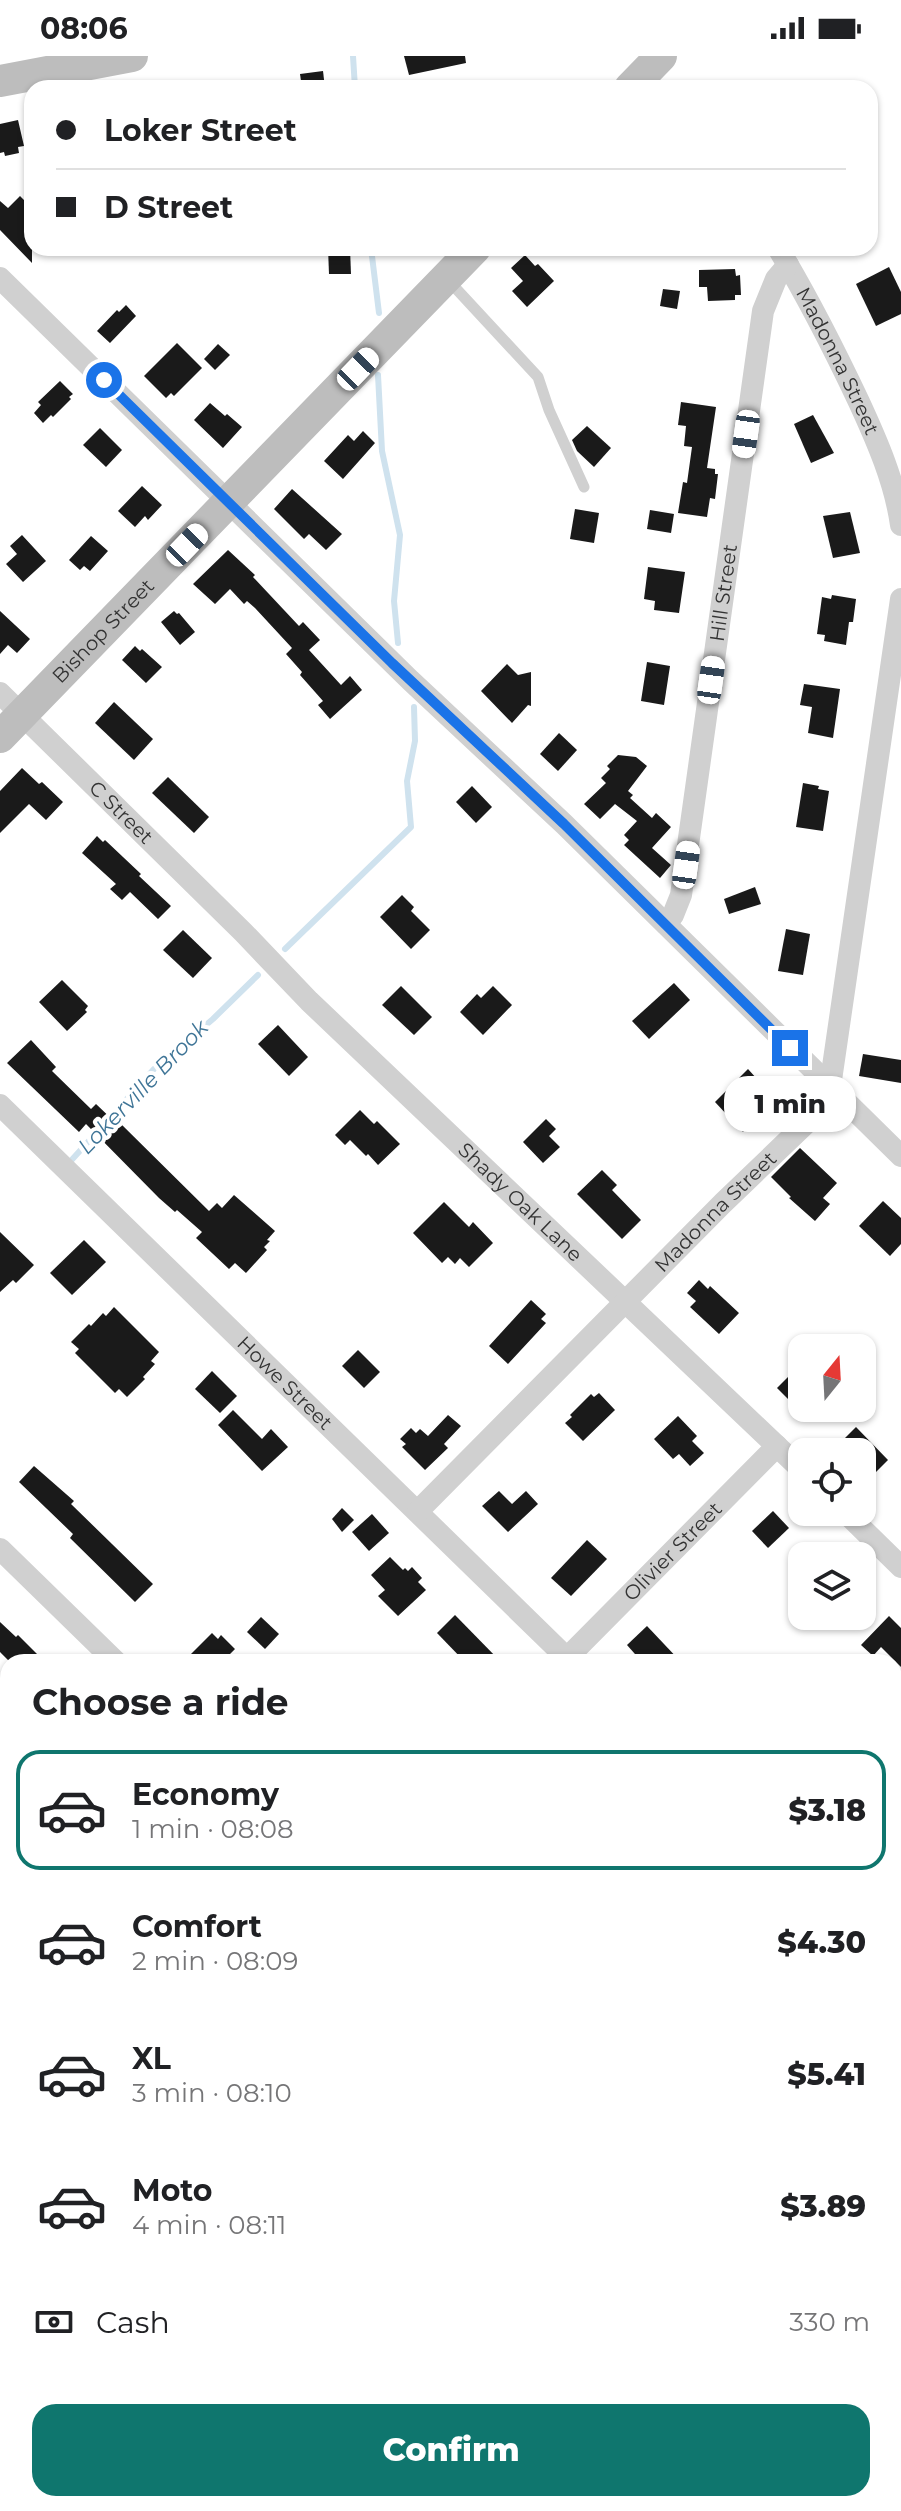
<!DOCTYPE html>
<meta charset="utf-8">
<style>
body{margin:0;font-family:Montserrat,sans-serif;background:#f2f2f2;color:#202124;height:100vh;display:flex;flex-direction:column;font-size:30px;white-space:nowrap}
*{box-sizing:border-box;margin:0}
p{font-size:26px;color:#757577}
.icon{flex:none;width:44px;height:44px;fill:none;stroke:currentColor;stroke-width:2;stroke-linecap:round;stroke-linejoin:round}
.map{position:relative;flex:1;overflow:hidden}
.details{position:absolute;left:0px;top:1598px;width:902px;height:858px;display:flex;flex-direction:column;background:#fff;border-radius:24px 24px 0 0;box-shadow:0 2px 6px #0004}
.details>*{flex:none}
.guide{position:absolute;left:24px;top:24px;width:854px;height:176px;border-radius:24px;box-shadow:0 2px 6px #0004;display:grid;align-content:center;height:176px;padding:0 32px;background:#fff}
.needle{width:52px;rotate:18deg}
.controls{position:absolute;left:788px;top:1278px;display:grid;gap:16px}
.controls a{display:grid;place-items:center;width:88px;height:88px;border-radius:16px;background:#fff;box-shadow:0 2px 6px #0004;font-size:40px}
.end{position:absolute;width:36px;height:36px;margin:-18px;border:10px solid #1a73e8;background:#fff;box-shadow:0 0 0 4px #fff}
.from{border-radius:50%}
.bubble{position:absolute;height:56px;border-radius:24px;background:#fff;box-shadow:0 2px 6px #0004;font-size:26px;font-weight:800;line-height:56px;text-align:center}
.car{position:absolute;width:24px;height:48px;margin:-24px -12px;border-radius:10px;box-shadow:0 0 6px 2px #0007;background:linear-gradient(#fff 24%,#345 0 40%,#fff 0 76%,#345 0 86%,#fff 0)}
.guide b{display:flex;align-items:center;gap:28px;height:76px;font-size:30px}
.guide b+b{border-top:2px solid #e0e0e0}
.guide i{width:20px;height:20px;background:#202124}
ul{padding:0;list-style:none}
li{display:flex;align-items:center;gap:24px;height:120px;margin:0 16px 12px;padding:0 16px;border:4px solid transparent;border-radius:24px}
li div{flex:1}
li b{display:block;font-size:30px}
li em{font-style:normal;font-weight:800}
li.selected{border-color:#0f766e}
li>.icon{width:72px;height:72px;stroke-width:1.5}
h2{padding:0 32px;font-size:36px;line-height:96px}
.pay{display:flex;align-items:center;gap:20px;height:88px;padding:0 32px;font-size:30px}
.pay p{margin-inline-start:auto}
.primary-button{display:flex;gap:16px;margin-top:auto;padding:16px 32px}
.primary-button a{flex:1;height:92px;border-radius:24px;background:#0f766e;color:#fff;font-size:32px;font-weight:800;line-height:92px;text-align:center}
.status{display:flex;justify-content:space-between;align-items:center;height:56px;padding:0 40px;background:#fff;direction:ltr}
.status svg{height:22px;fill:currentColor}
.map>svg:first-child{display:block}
</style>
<div class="status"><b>08:06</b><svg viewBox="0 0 49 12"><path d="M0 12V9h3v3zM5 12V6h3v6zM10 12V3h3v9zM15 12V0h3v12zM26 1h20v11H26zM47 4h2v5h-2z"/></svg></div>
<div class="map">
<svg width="901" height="2455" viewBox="0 0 901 2455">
<rect width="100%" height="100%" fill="#fff"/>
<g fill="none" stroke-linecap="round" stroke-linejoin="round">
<g stroke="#cfe2ee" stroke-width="6">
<path d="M353 0 355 32"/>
<path d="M371 192 379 257"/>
<path d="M378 319 382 395 400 479 394 545 398 587"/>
<path d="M285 893 411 771 407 725 415 685 414 651"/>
<path d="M68 1108 154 1013 213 963 258 919"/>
<path d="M0 1979 8 1984"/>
<path d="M0 2274 8 2265"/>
</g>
</g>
<g fill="#1a1a1a">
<path d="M404 0H465L466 7 409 19Z"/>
<path d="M323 15 325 32H302L300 18Z"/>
<path d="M18 64 24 90 18 91 19 97 5 100 4 96 0 97V68Z"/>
<path d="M20 140 32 152V207L0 174V145L8 152Z"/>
<path d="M328 192H350L351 218H329Z"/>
<path d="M525 199 535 210 538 208 554 225 527 251 512 235 523 225 511 212Z"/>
<path d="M889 211 901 236V258L876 270 856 228Z"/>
<path d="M735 213 736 220 740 219 741 239H735V244L708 245 707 231H699V214Z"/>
<path d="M663 233 680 235 677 253 660 250Z"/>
<path d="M126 249 136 260 110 287 97 275 117 254 119 256Z"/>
<path d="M177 287 202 312 174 340 171 337 166 342 144 320Z"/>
<path d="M218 288 230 299 215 314 204 303Z"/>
<path d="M60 325 73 338 69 341 71 343 53 361 51 359 43 367 34 357 41 349 38 346Z"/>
<path d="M681 346 716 351 707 412 715 413V418H718L715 443 710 442 707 461 678 457 683 426 687 427 692 391 684 390 686 370 678 369Z"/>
<path d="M210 347 225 360 227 358 242 371 223 392 194 364Z"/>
<path d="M813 359 834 397 811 407 794 368Z"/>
<path d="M587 370 611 392 594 411 577 395 572 384Z"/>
<path d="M100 372 122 394 106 411 83 389Z"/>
<path d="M363 375 375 387 343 423 324 405 348 379 354 385Z"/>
<path d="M142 430 162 449 148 464 145 460 135 471 118 455Z"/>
<path d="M292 433 342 478 326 494 309 478 304 483 274 453Z"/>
<path d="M575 453 599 457 594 487 570 483Z"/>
<path d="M650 454 674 458 671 477 647 473Z"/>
<path d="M850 456 860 497 833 502 823 460Z"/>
<path d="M22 479 46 505 23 526 6 508 17 498 10 490Z"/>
<path d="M91 480 108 495 90 515 84 510 80 514 69 504Z"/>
<path d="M228 494 255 519 253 521 299 570 303 566 320 584 309 594 341 629 350 620 362 634 330 663 318 649 323 645 300 619 302 616 286 598 292 592 255 552 247 545 244 548 230 533 215 548 193 528Z"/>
<path d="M648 511 685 516 679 557 654 554 655 545 644 543Z"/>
<path d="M832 539 856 543 853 566H849L846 589 824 585 825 579 817 578 822 541 831 543Z"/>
<path d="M0 555 30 583 17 597 8 589 0 598Z"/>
<path d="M174 555 177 558 179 557 195 576 180 589 161 566Z"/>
<path d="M135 590 140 595 142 593 162 611 146 627 122 604Z"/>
<path d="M647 606 670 610 664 649 641 645Z"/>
<path d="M507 608 518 619 531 616V650L528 649 512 667 481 635Z"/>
<path d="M804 628 840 633 833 682 808 677 812 651 800 649Z"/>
<path d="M114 646 153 683 134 704 95 667Z"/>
<path d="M559 677 577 694 558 715 540 698Z"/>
<path d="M618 699 636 701 647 710 628 735 633 739 630 742 652 762 656 757 671 771 652 792 671 809 660 822 624 789 629 784 624 779 637 765 615 748 600 763 584 748 606 727 601 722 610 713 607 710Z"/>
<path d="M22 712 39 728 42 726 63 746 46 764 29 748 0 777V735Z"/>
<path d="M168 721 209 761 194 777 152 737Z"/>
<path d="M803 727 819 730 818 733 829 735 823 775 796 771Z"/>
<path d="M472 730 492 751 476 767 456 746Z"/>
<path d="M97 780 103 786 105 784 141 818 139 820 171 850 158 863 130 836 122 844 110 833 116 828 82 797Z"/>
<path d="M755 831 761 848 729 858 724 843Z"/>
<path d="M402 839 414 851 411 855 430 874 411 893 380 861Z"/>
<path d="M786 873 810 878 803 919 778 915Z"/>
<path d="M183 874 212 902 193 922 163 894Z"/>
<path d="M62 924 88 950 85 954 87 956 67 975 39 946Z"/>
<path d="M674 927 690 944 649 983 632 965Z"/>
<path d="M401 930 432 961 414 979 382 949Z"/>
<path d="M493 930 512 949 483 979 460 956 477 938 481 942Z"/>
<path d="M278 969 308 1001 289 1020 258 988Z"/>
<path d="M31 984 56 1011 52 1015 91 1053 96 1048 118 1069 120 1067 209 1155 217 1147 222 1152 234 1139 275 1175 267 1184 270 1185 264 1191 267 1194 246 1217 235 1207 229 1213 196 1182 202 1176 177 1154 175 1156 159 1142 86 1068 79 1076 7 1007Z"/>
<path d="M863 998 901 1004V1027L859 1020Z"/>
<path d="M748 1013 757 1023 760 1021 774 1035 749 1059 754 1065 743 1076 715 1046Z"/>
<path d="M360 1054 374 1068 377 1065 400 1088 378 1109 368 1098 366 1100 350 1084 345 1089 335 1079Z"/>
<path d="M546 1063 556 1073 549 1080 560 1091 543 1107 523 1086Z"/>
<path d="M800 1092 837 1127 823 1142 830 1148 815 1165 789 1142 791 1141 771 1121Z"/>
<path d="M602 1114 617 1129 612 1134 641 1164 622 1183 577 1138Z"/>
<path d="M883 1145 901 1162V1188L890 1200 859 1170Z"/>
<path d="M444 1146 469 1171 473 1166 493 1187 469 1211 460 1202 455 1208 448 1201 442 1207 413 1177Z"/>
<path d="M0 1176 34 1209 16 1227 13 1224 0 1236Z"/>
<path d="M84 1184 106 1206 72 1239 50 1217Z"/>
<path d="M699 1224 708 1233 710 1230 739 1257 719 1278 690 1251 696 1245 687 1237Z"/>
<path d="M531 1244 546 1258 541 1263 546 1267 508 1308 489 1290Z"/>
<path d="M114 1251 159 1296 151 1305 155 1308 143 1321 145 1323 127 1341 119 1333 115 1337 75 1297 79 1293 71 1286 89 1268 91 1270 103 1257 106 1260Z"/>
<path d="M358 1294 380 1316 364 1332 342 1310Z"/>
<path d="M212 1315 237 1340 220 1357 195 1333Z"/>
<path d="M794 1315 802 1322V1357L777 1332Z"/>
<path d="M599 1337 615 1354 583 1385 565 1367 572 1361 570 1359 591 1338 594 1341Z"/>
<path d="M233 1354 262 1383 271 1373 288 1391 262 1415 218 1369Z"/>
<path d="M448 1359 461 1370 444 1388 448 1392 425 1414 402 1391 406 1388 400 1383 411 1372 416 1377 420 1373 428 1380Z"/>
<path d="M678 1360 697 1380 692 1385 704 1397 690 1410 679 1398 673 1403 654 1383Z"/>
<path d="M856 1371 888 1404 870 1422 862 1415V1396H831Z"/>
<path d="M34 1410 74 1445 71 1448 153 1528 135 1546 70 1482 73 1478 19 1426Z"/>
<path d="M499 1435 512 1448 526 1435 538 1448 508 1476 482 1450Z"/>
<path d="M342 1452 354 1464 342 1476 332 1463Z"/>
<path d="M773 1455 789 1472 768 1492 752 1475Z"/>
<path d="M372 1458 389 1477 369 1495 352 1476Z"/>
<path d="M587 1484 607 1503 571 1540 551 1522Z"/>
<path d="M390 1501 403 1514 405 1512 408 1515 412 1511 422 1522 418 1526 426 1534 398 1560 378 1540 385 1534 371 1519Z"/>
<path d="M455 1559 501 1606H465L437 1577Z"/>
<path d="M889 1560 901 1572V1611L881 1591 873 1600 861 1589Z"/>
<path d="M261 1561 279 1578 265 1593 247 1576Z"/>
<path d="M0 1566 16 1581 18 1579 45 1606H10L0 1596Z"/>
<path d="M647 1570 681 1606H642L627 1589Z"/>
<path d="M212 1577 218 1583 221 1579 235 1593 222 1606H183Z"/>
</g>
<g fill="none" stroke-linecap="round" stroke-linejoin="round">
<g stroke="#cdcdcd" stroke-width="3" stroke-dasharray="4 4" stroke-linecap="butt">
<path d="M0 2102 6 2108"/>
<path d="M2 2104 8 2097"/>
<path d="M0 2164 8 2154"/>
<path d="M0 2206 3 2209 0 2212"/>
<path d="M363 2448 366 2455"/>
<path d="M532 2448 554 2455"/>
<path d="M0 2455 15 2448"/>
<path d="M408 2455 409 2448"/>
</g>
<path stroke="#d0d0d0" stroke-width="11" d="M449 225 538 321 549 354 584 431"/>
<g stroke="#d0d0d0" stroke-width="22">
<path id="s1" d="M778 192C808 242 834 293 859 346 877 385 895 426 901 469"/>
<path d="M0 222 410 624 564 768 901 1100"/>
<path id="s2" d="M0 637 243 876 309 945 802 1414"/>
<path id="s3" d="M666 868 673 859 681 839 763 255 776 223 788 209"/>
<path id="s4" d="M0 1049 571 1606"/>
<path id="s5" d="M418 1455 723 1147 822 1052 830 1031 901 543"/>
<path d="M845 1456 901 1511"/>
<path d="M0 1493 116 1606"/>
<path id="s6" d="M567 1602 777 1390"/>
<path d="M894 1918 901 1924"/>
<path d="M0 1926 8 1934"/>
<path d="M0 2031 7 2038 0 2045"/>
<path d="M894 2242 901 2234"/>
<path d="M894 2373 901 2380"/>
</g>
<g stroke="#bdbdbd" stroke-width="32">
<path d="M0 25 132 0"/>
<path d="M630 32 661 0"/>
<path id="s7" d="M0 681 475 192"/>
</g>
</g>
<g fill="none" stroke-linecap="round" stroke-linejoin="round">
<path stroke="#1a73e8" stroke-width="10" d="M104 324 392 607 564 768 790 992"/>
</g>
<g text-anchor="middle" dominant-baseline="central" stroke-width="8" stroke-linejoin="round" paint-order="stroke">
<g font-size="20" fill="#333" stroke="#fff">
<text stroke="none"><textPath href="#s1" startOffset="128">Madonna Street</textPath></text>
<text stroke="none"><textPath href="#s3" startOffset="338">Hill Street</textPath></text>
<text stroke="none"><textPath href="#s7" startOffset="148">Bishop Street</textPath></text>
<text stroke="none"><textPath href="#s2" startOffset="170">C Street</textPath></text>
<text stroke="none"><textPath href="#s2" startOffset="728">Shady Oak Lane</textPath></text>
<text stroke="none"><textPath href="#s5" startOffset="422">Madonna Street</textPath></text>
<text stroke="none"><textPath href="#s4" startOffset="398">Howe Street</textPath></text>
<text stroke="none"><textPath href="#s6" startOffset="150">Olivier Street</textPath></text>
</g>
<g font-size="22" font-style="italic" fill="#3f7597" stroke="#fff">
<text transform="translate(143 1031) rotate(-46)">Lokerville Brook</text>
</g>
</g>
</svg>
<div class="controls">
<a><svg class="needle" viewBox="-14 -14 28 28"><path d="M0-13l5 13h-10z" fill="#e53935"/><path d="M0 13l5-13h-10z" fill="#757577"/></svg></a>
<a><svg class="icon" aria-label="locate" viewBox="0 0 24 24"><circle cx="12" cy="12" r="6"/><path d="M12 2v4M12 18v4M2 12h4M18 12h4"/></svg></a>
<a><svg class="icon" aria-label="layers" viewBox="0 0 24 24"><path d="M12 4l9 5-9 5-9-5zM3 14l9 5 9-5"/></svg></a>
</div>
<i class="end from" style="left:104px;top:324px"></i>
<i class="end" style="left:790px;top:992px"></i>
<div class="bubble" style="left:724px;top:1020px;width:132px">1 min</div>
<i class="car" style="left:358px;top:313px;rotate:44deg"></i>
<i class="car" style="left:746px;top:378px;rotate:188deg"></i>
<i class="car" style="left:187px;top:489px;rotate:44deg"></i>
<i class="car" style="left:711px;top:624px;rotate:8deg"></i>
<i class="car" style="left:686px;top:809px;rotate:8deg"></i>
<div class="guide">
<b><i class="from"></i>Loker Street</b>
<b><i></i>D Street</b>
</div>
<section class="details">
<h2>Choose a ride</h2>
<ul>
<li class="selected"><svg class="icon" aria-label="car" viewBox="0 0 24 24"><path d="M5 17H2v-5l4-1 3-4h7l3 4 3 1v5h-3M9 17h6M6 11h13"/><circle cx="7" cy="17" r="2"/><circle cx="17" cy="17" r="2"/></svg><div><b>Economy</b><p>1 min · 08:08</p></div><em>$3.18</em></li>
<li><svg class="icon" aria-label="car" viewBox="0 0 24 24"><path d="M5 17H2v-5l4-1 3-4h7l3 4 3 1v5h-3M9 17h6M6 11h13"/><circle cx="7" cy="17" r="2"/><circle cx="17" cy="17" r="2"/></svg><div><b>Comfort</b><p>2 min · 08:09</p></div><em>$4.30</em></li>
<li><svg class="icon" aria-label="car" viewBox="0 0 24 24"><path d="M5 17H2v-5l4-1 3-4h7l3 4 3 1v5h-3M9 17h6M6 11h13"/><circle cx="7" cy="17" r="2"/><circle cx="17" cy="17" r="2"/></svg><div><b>XL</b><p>3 min · 08:10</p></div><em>$5.41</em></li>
<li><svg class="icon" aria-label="car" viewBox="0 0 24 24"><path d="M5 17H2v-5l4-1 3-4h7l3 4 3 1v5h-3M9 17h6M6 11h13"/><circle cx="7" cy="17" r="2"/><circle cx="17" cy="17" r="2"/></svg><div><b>Moto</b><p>4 min · 08:11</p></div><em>$3.89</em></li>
</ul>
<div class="pay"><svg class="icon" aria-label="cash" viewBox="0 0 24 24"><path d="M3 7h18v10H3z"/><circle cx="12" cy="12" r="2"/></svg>Cash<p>330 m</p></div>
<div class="primary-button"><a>Confirm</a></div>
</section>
</div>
